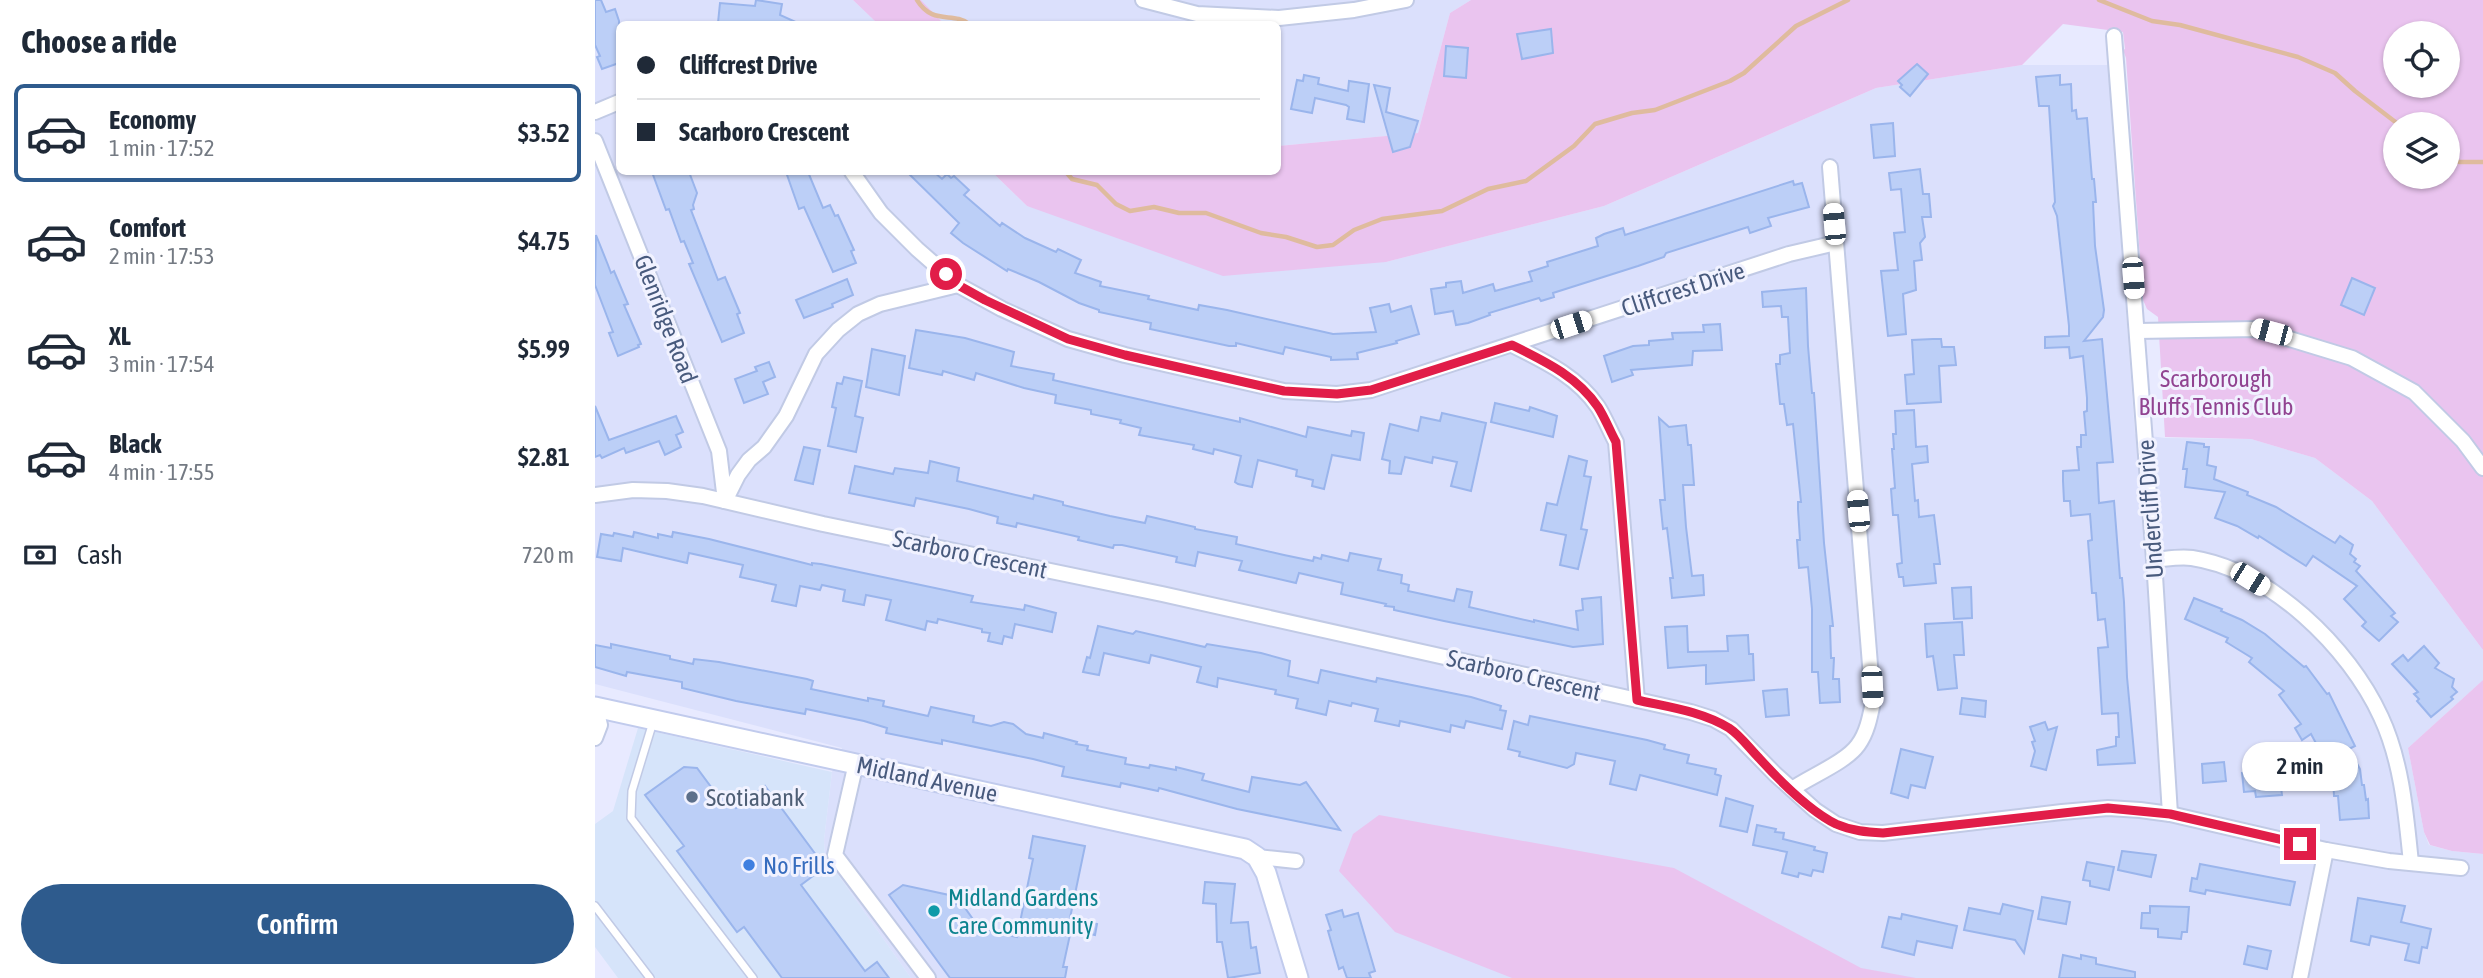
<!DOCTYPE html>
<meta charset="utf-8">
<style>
body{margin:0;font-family:"Asap Condensed",sans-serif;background:#f6f6f7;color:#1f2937;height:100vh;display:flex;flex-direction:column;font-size:26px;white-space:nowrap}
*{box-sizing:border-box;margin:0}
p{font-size:23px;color:#747a83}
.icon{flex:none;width:38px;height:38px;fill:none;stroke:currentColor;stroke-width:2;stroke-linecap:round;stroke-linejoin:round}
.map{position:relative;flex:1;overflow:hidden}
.drawer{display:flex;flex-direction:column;background:#fff;width:595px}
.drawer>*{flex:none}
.guide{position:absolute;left:21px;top:21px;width:665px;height:154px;border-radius:10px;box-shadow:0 2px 5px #0004;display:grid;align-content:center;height:154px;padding:0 21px;background:#fff}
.buttons{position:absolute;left:1788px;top:21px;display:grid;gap:14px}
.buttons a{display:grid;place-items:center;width:77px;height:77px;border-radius:50%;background:#fff;box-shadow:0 2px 5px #0004;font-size:35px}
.end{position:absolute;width:32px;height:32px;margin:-16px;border:9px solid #e11d48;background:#fff;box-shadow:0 0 0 4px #fff}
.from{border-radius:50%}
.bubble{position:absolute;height:49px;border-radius:24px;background:#fff;box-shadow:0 2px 5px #0004;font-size:23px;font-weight:600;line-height:49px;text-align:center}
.car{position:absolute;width:21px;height:42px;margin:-21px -10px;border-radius:9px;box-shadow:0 0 5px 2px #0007;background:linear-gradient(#fff 24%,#345 0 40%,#fff 0 76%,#345 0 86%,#fff 0)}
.guide b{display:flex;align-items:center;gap:24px;height:66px;font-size:26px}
.guide b+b{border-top:2px solid #e0e1e3}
.guide i{width:18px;height:18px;background:#1f2937}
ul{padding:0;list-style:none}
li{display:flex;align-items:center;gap:21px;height:98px;margin:0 14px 10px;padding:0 7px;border:4px solid transparent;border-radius:10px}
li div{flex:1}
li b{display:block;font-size:26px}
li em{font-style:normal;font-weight:600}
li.active{border-color:#2e5b8d}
li>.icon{width:63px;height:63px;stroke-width:1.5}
h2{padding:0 21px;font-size:32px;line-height:84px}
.pay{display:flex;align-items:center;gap:18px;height:77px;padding:0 21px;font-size:26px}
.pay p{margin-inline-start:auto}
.button{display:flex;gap:14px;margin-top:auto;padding:14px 21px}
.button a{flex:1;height:80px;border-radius:42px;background:#2e5b8d;color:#fff;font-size:28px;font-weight:600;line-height:80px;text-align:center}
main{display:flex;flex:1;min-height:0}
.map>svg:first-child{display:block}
</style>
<main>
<section class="drawer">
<h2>Choose a ride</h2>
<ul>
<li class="active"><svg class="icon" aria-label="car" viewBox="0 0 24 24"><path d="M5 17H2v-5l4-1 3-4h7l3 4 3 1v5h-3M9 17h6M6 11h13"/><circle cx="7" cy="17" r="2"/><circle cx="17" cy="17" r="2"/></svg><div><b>Economy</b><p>1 min · 17:52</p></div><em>$3.52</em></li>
<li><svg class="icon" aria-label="car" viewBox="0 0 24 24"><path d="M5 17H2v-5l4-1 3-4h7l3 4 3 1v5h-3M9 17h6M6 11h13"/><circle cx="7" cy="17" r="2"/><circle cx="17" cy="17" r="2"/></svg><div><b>Comfort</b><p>2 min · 17:53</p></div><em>$4.75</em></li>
<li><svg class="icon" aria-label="car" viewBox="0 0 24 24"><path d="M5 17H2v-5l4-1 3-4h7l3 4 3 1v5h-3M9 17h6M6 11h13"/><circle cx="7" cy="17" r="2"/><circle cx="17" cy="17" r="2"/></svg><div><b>XL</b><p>3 min · 17:54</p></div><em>$5.99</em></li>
<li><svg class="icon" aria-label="car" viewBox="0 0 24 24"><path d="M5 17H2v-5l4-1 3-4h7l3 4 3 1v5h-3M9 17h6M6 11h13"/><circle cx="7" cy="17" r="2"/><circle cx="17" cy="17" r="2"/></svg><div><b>Black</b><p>4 min · 17:55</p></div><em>$2.81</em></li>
</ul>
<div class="pay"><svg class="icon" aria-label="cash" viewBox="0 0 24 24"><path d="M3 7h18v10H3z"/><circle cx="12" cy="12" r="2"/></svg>Cash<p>720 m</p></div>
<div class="button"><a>Confirm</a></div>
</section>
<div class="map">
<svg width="1888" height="978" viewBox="0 0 1888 978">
<rect width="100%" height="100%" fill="#e8eaff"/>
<g fill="#dbe0fc">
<path d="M0 0H258L283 24H24V172H397L432 206 791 262 1009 206 1281 88 1427 65H1513L1540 434 1570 438 1656 439 1720 458 1777 501 1888 650V680L1813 748 1829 832 1834 845 1857 851 1888 854V978H316L230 856 229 840 237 772 247 748 0 684Z"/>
<path d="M326 0H876L855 13 823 133 683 146 682 24H349Z"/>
</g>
<path fill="#d6e4fa" d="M43 728 237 772 229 840 230 856 316 978H23L0 947V824L18 811Z"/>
<g fill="#eac4ef" fill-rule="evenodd">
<path d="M258 0H326L349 24H283Z"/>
<path d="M876 0H1888V650L1777 501 1720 458 1656 439 1570 437 1563 317 1552 309 1548 300 1531 58 1528 50 1530 49 1528 32 1468 24 1427 65 1281 88 1009 206 791 262 628 276 432 206 397 172H682L683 146 823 133 855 13ZM1801 33H1853V86H1801ZM1801 124H1853V177H1801Z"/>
<path d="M1888 680V854L1857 851 1835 845 1829 832 1813 748Z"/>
<path d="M784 815 1079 868 1266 968 1321 978H917L800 932 744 871 758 834Z"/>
</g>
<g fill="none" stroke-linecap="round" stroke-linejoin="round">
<g stroke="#dfbb9e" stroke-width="4.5">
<path d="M322 0C338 26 358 11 374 24"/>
<path d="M1504 0 1557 21 1585 25 1703 57 1740 73 1760 91 1803 124"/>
<path d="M1853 158 1864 162H1888"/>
<path d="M471 172 477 179 502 185 521 204 535 211 559 207 584 213H611L666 233 691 237 722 247 738 245 759 230 787 219 847 211 893 189 931 181 979 146 1000 124 1037 113 1060 110 1135 81 1149 73 1201 26 1253 0"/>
</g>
</g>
<g fill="#bccff7" stroke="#9ab5ec" stroke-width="2">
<path d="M0 0H6L11 12 20 9 24 21V63L7 69 2 57 5 56 0 45Z"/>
<path d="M161 0 187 4 185 15 205 24 123 23 125 3 160 6Z"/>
<path d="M956 29 958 53 927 59 922 34Z"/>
<path d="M851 46 873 48 871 78 849 76Z"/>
<path d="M1322 64 1333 74 1315 96 1305 87 1307 85 1303 81Z"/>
<path d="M709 75 724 78 723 84 753 91 754 81 774 84 769 122 752 119 754 107 751 105 720 98 717 113 696 109 702 80 708 81Z"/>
<path d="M1465 75V85L1476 84 1477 111 1481 110 1482 119 1492 118 1497 179H1499L1501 202H1498L1500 246 1509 310 1508 317 1489 341 1507 339 1518 462 1502 463 1504 503 1519 501 1525 578H1527L1529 602 1532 677 1540 763 1503 765 1502 750 1521 746V737H1524L1523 713 1507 714 1503 648 1513 647 1510 619 1503 620 1501 593H1497L1493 541 1497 540 1495 514 1476 516 1475 501H1469L1468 481V471L1484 470 1482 447H1486V435H1491L1489 412 1492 411V398L1488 356 1475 358 1474 347 1450 348V337L1474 336V326L1462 216 1458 206 1460 202 1454 106H1444L1441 77Z"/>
<path d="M779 85 795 88 791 112 823 121 815 147 798 152Z"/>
<path d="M1298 123 1300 156 1279 158 1276 125Z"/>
<path d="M1325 169 1328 194H1334L1336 217H1327L1330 237 1325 243 1327 260 1319 261 1321 290 1308 294 1311 334 1293 336 1286 271 1303 270 1299 233 1310 232 1306 189 1296 190 1294 173Z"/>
<path d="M57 172H94L102 193 98 205 99 209 96 210 123 280 130 277 145 313 142 314 149 333 127 342 94 264 98 263 89 241 86 242 74 209 71 210Z"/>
<path d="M191 172H213L228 208 235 205 240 216 243 215 259 250 256 251 261 263 238 272 209 207 204 209Z"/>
<path d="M312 172H339L347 179 352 174 356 178 359 176 374 190 369 195 405 226 407 223 430 238 461 252 463 249 486 260 480 273 506 282 505 286 554 296 553 299 603 310 604 305 632 310 738 334 781 332 775 308 794 304 796 312 816 306 824 334 801 341 802 343 762 353 763 359 736 360V357L690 347 688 354 641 343V346H634L555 329 556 323 504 312V310L484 303 444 282 413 269 412 271 368 243 356 233 364 223Z"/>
<path d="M1198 181 1199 185 1207 183 1214 207 1173 218 1176 226 1155 233 1153 227 1071 253 1069 257 1043 266 958 293 959 297 946 301 944 298 894 313 895 315 873 323 861 325 858 311 840 314 836 289 851 287V283L866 281 868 293 898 284 900 291 937 281 934 272 953 266 952 262 1003 246 1001 238 1009 234 1028 228 1030 235Z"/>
<path d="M1 235 13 265 16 273 19 271 33 304 29 305 46 344 43 345 44 347 23 356 14 333 18 332 0 285Z"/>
<path d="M1757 278 1780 288 1769 315 1746 305Z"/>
<path d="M252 279 258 295 237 304 238 307 209 318 201 300Z"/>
<path d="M1211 288 1213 346 1217 393H1219L1229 543 1238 626H1235L1236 658H1239L1238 679H1244L1245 702 1225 703 1223 672H1217V609L1213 567 1204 568 1202 540H1205L1203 509V502H1206L1198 424 1192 425 1189 404H1185L1181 364H1185V355L1195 353 1193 317H1187L1186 306 1168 307 1167 292Z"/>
<path d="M1125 324 1127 350 1098 351 1097 365 1036 370 1038 375 1017 382 1009 356 1038 346 1054 345V341L1078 339 1077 333 1109 332 1108 325Z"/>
<path d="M321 330 370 338 419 352 416 366 459 374 458 380 645 422V418L711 437 713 427 756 436 757 431 769 433 765 460 737 455 729 489 717 486 718 480 701 476 702 470 663 460 657 487 643 484 640 482 646 456 619 449 618 454 598 449 599 445 544 435 546 428 525 423 526 420 496 414V410L460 403 461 395 429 388 381 373 379 380 348 371 347 375 314 368Z"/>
<path d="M1338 339H1346L1347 347H1359L1361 365 1344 366 1346 402 1312 404 1310 375 1319 374 1317 340Z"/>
<path d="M277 349 310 356 304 395 271 387Z"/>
<path d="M174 362 180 377 168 382 173 394 149 403 140 379 162 371 160 367Z"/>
<path d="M249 377 267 381 260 416 268 418 261 452 233 446 241 408 237 407 242 383 247 384Z"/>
<path d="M900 403 934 411 935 407 962 416 958 437 896 422Z"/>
<path d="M0 406 14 440 81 416 88 432 81 435 86 447 70 455 64 441 31 453 29 448 7 458 5 455 0 457Z"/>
<path d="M1319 410 1321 447 1332 446 1333 462 1317 464 1320 501 1323 500 1324 517 1339 515 1345 564H1339L1341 583 1309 586 1308 577H1304L1302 564 1307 563 1303 515H1298L1296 489 1300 488 1297 449H1299L1298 434H1301L1300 411Z"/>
<path d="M847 413 891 423 876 491 856 486 862 462 838 457 837 463 810 457 806 474 794 473 795 461 787 459 795 424 823 431 826 417 845 421Z"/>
<path d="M1064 418 1074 427 1091 425 1093 445H1096L1099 485H1088L1091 527 1097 576 1108 575 1109 595 1077 598 1075 578H1078L1072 528 1068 529 1065 500H1070Z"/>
<path d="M1592 442 1609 444V447H1614L1612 465 1621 467 1619 479 1653 492 1652 495 1681 507 1740 543 1745 536 1758 545 1755 554 1761 559 1759 562 1765 566 1761 571 1800 613 1796 616 1803 622 1784 641 1767 626 1771 622 1749 599 1762 586 1718 556 1711 566 1664 536 1663 538 1642 526 1620 518 1630 492 1590 487 1592 469H1588Z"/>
<path d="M209 447 225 450 218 484 200 480Z"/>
<path d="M974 456 992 461 989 476 996 477 986 529 992 530 983 569 965 565 971 535 946 530 952 503 962 505Z"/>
<path d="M335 461 364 468 362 481 438 499 439 495 468 502V505L515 516 550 523 552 516 600 527V529L642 537 641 544 689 555 718 561 719 557 726 559 727 555 753 561 755 553 786 559 783 570 807 575 806 583 814 585 813 591 859 601 862 589 877 592 874 607 939 622V620L983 630 981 611 988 610 987 599 1006 597 1008 644 978 647 849 621 799 610V607L790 606 791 604 746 594 748 583 704 573 701 583 644 570 647 561 603 552 600 566 581 562 582 557 527 545H519L518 548 483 540 484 537 449 529 422 523 421 527 402 523 403 517 374 509 321 498 319 506 254 493 260 466 298 474 300 468 333 473Z"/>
<path d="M39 532 63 538V534L77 537 78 532 114 539 217 565V563L226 564 378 596 376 602 429 610 430 605 461 613 457 632 420 624 417 638 409 636 407 644 393 641 395 633 387 632V629L343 619 342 623 332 621 330 630 291 620 296 600 271 595 269 605 248 601 250 590 227 585 225 590 205 586 201 606 177 601 181 585 145 577 148 565 94 553 92 563 28 548 26 561 2 557 6 534 18 536 19 533 38 537Z"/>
<path d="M1376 587 1377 618 1359 619 1357 588Z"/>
<path d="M1599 598 1627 609 1626 611 1647 620 1670 634 1709 667 1711 666 1732 694 1734 693 1760 746 1754 749 1765 769 1767 785H1769L1771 800 1773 799 1774 818 1745 820 1743 796H1739L1737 759 1731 762 1716 734 1707 740 1700 728 1706 724 1684 695 1689 691 1654 662 1657 658 1631 642 1633 638 1590 619Z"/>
<path d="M1367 622 1369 655H1359L1362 688 1343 690 1338 656 1332 657 1330 624Z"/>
<path d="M503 626 538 634 541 631 610 647 612 644 666 653 695 661 693 676 723 683 726 670 781 682 782 678 876 697 906 706 905 710 911 711 907 729 871 721 869 728 856 725 855 732 805 721 804 726 780 721 783 709 757 703 756 706 734 701 731 715 701 708 703 699 680 694 681 690 623 678 622 687 602 682 606 667 556 655 554 663 509 653 504 675 488 672 492 657 495 658Z"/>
<path d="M1092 626 1093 652 1133 651 1132 636 1153 635 1154 654H1158L1159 680 1111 684V665L1073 668 1070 627Z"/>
<path d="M16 644 75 656V659L98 664 99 659 124 662 212 679 218 681 216 689 273 701V698L289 701 288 706 333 716 336 707 379 716 378 722 396 726 409 722 418 724 431 734 448 738 449 733 482 742 481 744 493 746 492 750 531 758 530 764 554 768 555 765 581 770V767L609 774 607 780 654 792 657 777 705 785 711 782 745 830 642 809 564 788 563 791 526 783 525 787 467 776 469 767 438 759 347 740V744L336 742 291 733 292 728 269 721 211 709 210 714 141 701 87 688V682L32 672 31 676 0 667V645L16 648Z"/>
<path d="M1829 646 1844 663 1840 668 1859 679 1857 687 1862 692 1856 697 1858 699 1836 717 1822 701 1824 699 1819 694 1823 692 1797 664 1808 655 1813 661Z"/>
<path d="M1192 689 1194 715 1171 717 1168 691Z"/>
<path d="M1367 698 1391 701 1390 717 1365 714Z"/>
<path d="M935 716 1052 740 1070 745 1069 749 1094 755 1092 763 1121 769 1120 774 1126 776 1122 795 1045 775 1041 790 1015 784 1020 761 981 753 979 764 972 768 924 756 925 752 913 749 919 721 933 725Z"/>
<path d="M1450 722 1453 730 1462 727 1451 770 1436 766 1440 751 1437 742 1440 741 1435 727Z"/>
<path d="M1306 749 1338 757 1330 788 1316 785 1313 798 1296 793Z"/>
<path d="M1629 762 1631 781 1608 783 1607 764Z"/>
<path d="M89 767 102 768 125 799 131 794 141 808 170 786 227 863 226 870 206 885 270 971 282 962 294 978H187L149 927 142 932 82 851 89 846 50 795Z"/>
<path d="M1669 771 1670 780 1685 779 1687 795 1661 797 1660 791 1649 792 1647 773Z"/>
<path d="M1131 798 1158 806 1152 832 1125 826Z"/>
<path d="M1162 825 1181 829 1180 832 1189 833 1188 839 1220 847 1219 850 1232 853 1228 872 1218 870 1216 876 1204 873 1203 877 1187 873 1192 852 1158 845Z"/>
<path d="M438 836 490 846 475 918 502 924 500 935 476 930 468 967H472L470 978H355L294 895 308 885 354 895 361 904 365 901 385 929 422 937 438 859 434 858Z"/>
<path d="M1527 851 1561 855 1556 877 1523 870Z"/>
<path d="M1492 862 1519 867 1514 890 1495 886V881L1488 880Z"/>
<path d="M1605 864 1700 882 1695 905 1611 890 1610 894 1595 891 1597 878 1602 879Z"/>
<path d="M610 882 640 884 636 923 653 922 656 948 661 947 665 973 633 978 627 942H622L621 904 608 903Z"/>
<path d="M1447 897 1475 902 1471 924 1443 919Z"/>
<path d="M1763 898 1810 906 1806 922 1836 929 1832 948 1827 947 1824 963 1810 960 1814 944 1776 936 1774 945 1756 941Z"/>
<path d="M1408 904 1438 911 1429 953 1420 940 1369 930 1374 908 1405 914Z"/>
<path d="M1555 906 1594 907 1592 932H1587L1586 939 1563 937V929L1546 928 1547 913H1555Z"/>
<path d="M747 910 749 917 763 913 780 971 774 973 776 978H752L748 967 744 969 733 931 736 930 731 915Z"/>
<path d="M1307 914 1362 926 1357 948 1322 941 1319 955 1287 947 1294 917 1306 919Z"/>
<path d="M1653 946 1676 951 1672 969 1649 964Z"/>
<path d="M1468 955 1486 959V955L1501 958V964L1540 972V978H1464Z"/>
</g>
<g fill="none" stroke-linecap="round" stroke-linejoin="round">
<g stroke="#c1cae5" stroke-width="10">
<g id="lane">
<path d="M58 722 37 791 36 818 158 978"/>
<path d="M0 906 55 978"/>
</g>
</g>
<g stroke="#c1cae5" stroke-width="18">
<g id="street">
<path d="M548 0 602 14 684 18 759 10 811 0"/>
<path d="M1519 36 1559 560 1575 814"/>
<path d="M0 112 24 102"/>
<path d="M0 141 124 451 130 501"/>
<path d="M257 172 286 213 322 249 363 285 407 309 473 339 530 355 689 391 742 394 776 390 1194 254 1241 243"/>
<path d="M1542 331 1662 329 1757 358 1819 392 1868 441 1888 468"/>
<path d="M917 345C949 361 982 376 1003 407 1010 418 1015 431 1021 442L1042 700"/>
<path d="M0 495 38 490 72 491 108 496 228 524 567 594 1096 712 1118 719 1136 729 1180 774 1220 810 1241 824 1265 832 1288 833 1467 812 1513 808 1545 810 1575 814 1731 850 1794 861 1866 868"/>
<path d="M130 501 143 475 154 460 169 447 191 416 221 354 243 330 263 314 285 304 363 285"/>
<path d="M1559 560C1571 559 1585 556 1597 558 1675 570 1754 647 1786 717 1807 762 1811 814 1816 863"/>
<path d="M0 738 5 725 1 708"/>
<path d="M261 763 240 855 333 978"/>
<path d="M1197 789C1216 776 1251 762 1263 745 1272 733 1275 717 1278 702L1235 167"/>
<path d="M662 857 701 861"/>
<path d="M1705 978 1731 850"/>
</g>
</g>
<g stroke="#c1cbed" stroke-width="23">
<path id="secondary" d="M0 707 650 849 662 857 671 873 703 978"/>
</g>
<use href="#lane" stroke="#fff" stroke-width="7"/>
<use href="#street" stroke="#fff" stroke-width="14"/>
<use href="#secondary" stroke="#fff" stroke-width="19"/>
</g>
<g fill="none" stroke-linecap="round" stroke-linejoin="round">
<path stroke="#e11d48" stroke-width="9" d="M351 274 363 285 390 300 473 339 530 355 689 391 742 394 776 390 917 345C949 361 982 376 1003 407 1010 418 1015 431 1021 442L1042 700C1073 707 1106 711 1134 728 1146 736 1154 748 1164 758 1184 780 1215 811 1241 824 1257 831 1272 832 1288 833L1513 808 1575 814 1705 844"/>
</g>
<circle fill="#5c6f8a" stroke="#f1f2ff" stroke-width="2.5" cx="97" cy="797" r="7"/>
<circle fill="#3f7fe0" stroke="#f1f2ff" stroke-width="2.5" cx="154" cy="865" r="7"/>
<circle fill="#0f9aa8" stroke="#f1f2ff" stroke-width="2.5" cx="339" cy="911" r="7"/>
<g text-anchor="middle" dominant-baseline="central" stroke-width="6" stroke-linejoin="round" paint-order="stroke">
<g font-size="24" fill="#485a7d" stroke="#f1f2ff">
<text transform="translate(1088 289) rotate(-18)">Cliffcrest Drive</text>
<text transform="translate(71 319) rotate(69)">Glenridge Road</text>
<text transform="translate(1555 509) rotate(-94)">Undercliff Drive</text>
<text transform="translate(375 554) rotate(12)">Scarboro Crescent</text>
<text transform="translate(929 675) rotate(13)">Scarboro Crescent</text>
<text transform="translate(332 779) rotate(12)">Midland Avenue</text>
</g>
<g font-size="24" fill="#914391" stroke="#f1f2ff">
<text x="1621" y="378">Scarborough<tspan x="1621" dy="28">Bluffs Tennis Club</tspan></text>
</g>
<g font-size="24" fill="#4e5e75" stroke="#f1f2ff" text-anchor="start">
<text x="111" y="797">Scotiabank</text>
</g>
<g font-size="24" fill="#366cbe" stroke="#f1f2ff" text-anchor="start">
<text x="168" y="865">No Frills</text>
</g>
<g font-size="24" fill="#0d838f" stroke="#f1f2ff" text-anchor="start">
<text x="353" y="897">Midland Gardens<tspan x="353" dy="28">Care Community</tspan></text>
</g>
</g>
</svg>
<div class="buttons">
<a><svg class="icon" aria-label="locate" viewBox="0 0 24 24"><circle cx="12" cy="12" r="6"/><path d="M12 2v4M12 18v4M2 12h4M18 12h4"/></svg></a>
<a><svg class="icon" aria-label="layers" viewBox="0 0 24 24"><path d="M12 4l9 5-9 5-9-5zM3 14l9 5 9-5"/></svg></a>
</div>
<i class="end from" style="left:351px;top:274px"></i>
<i class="end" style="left:1705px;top:844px"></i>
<div class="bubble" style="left:1647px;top:742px;width:116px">2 min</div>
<i class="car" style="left:1239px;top:224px;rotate:355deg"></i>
<i class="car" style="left:1538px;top:278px;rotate:176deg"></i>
<i class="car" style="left:976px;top:325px;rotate:72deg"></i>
<i class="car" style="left:1676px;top:332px;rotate:285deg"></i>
<i class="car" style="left:1263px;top:511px;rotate:355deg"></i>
<i class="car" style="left:1655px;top:579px;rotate:122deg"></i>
<i class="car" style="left:1277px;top:687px;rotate:177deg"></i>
<div class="guide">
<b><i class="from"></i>Cliffcrest Drive</b>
<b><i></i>Scarboro Crescent</b>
</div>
</div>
</main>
